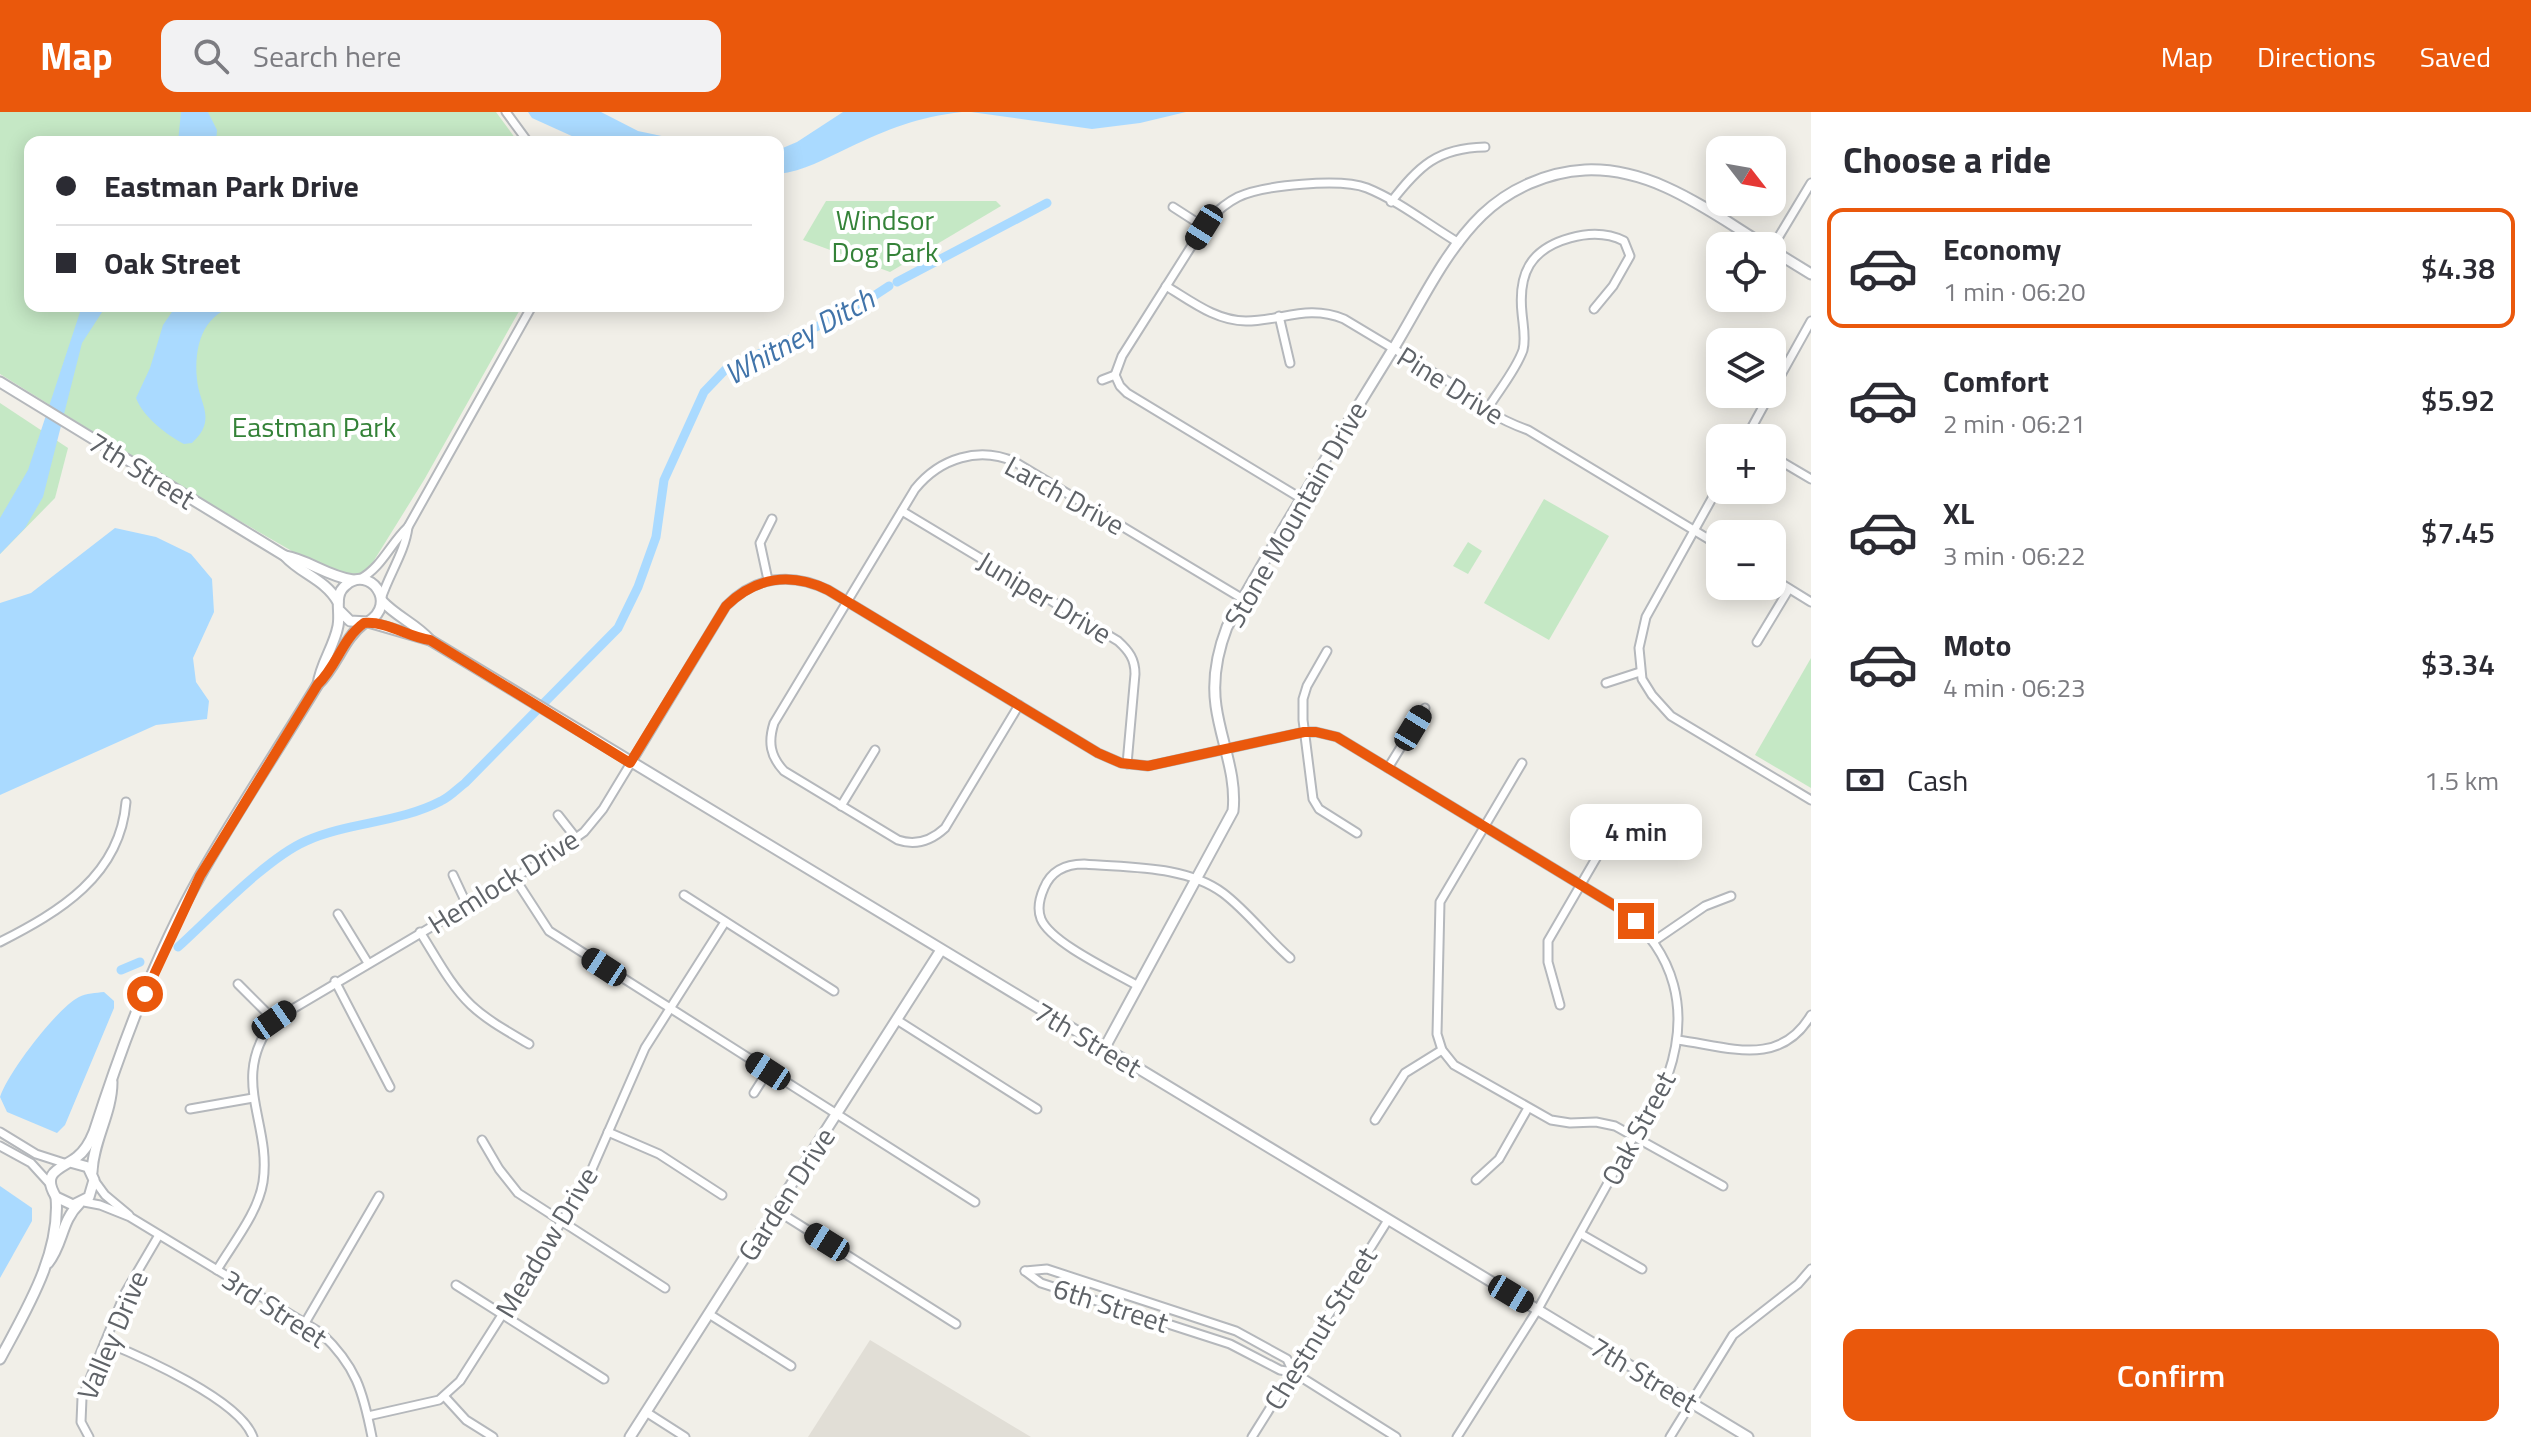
<!DOCTYPE html>
<meta charset="utf-8">
<style>
body{margin:0;font-family:"Titillium Web",sans-serif;background:#f2f2f3;color:#2b2b33;height:100vh;display:flex;flex-direction:column;font-size:30px;white-space:nowrap}
*{box-sizing:border-box;margin:0}
p{font-size:26px;color:#7c7c81}
.icon{flex:none;width:44px;height:44px;fill:none;stroke:currentColor;stroke-width:2;stroke-linecap:round;stroke-linejoin:round}
.map{position:relative;flex:1;overflow:hidden}
.panel{display:flex;flex-direction:column;background:#fff;width:720px}
.panel>*{flex:none}
.top-card{position:absolute;left:24px;top:24px;width:760px;height:176px;border-radius:16px;box-shadow:0 4px 20px #0003;display:grid;align-content:center;height:176px;padding:0 32px;background:#fff}
.needle{width:52px;rotate:121deg}
.controls{position:absolute;left:1706px;top:24px;display:grid;gap:16px}
.controls a{display:grid;place-items:center;width:80px;height:80px;border-radius:16px;background:#fff;box-shadow:0 4px 20px #0003;font-size:40px}
.end{position:absolute;width:36px;height:36px;margin:-18px;border:10px solid #ea580c;background:#fff;box-shadow:0 0 0 4px #fff}
.from{border-radius:50%}
.bubble{position:absolute;height:56px;border-radius:16px;background:#fff;box-shadow:0 4px 20px #0003;font-size:26px;font-weight:600;line-height:56px;text-align:center}
.car{position:absolute;width:24px;height:48px;margin:-24px -12px;border-radius:10px;box-shadow:0 0 6px 2px #0007;background:linear-gradient(#222 24%,#8ab4d8 0 40%,#222 0 76%,#8ab4d8 0 86%,#222 0)}
.top-card b{display:flex;align-items:center;gap:28px;height:76px;font-size:30px}
.top-card b+b{border-top:2px solid #e1e1e2}
.top-card i{width:20px;height:20px;background:#2b2b33}
ul{padding:0;list-style:none}
li{display:flex;align-items:center;gap:24px;height:120px;margin:0 16px 12px;padding:0 16px;border:4px solid transparent;border-radius:16px}
li div{flex:1}
li b{display:block;font-size:30px}
li em{font-style:normal;font-weight:600}
li.on{border-color:#ea580c}
li>.icon{width:72px;height:72px;stroke-width:1.5}
h2{padding:0 32px;font-size:36px;line-height:96px}
.pay{display:flex;align-items:center;gap:20px;height:88px;padding:0 32px;font-size:30px}
.pay p{margin-inline-start:auto}
.button{display:flex;gap:16px;margin-top:auto;padding:16px 32px}
.button a{flex:1;height:92px;border-radius:16px;background:#ea580c;color:#fff;font-size:32px;font-weight:600;line-height:92px;text-align:center}
header{display:flex;align-items:center;gap:48px;box-sizing:border-box;height:112px;padding:0 40px;background:#ea580c;color:#fff}
header strong{font-size:38px}
nav{display:flex;gap:44px;margin-inline-start:auto;font-size:28px}
.search{width:560px;height:72px;background:#f2f2f3;display:flex;align-items:center;gap:20px;box-sizing:border-box;padding:0 28px;border-radius:16px;color:#7c7c81;font-size:30px}
main{display:flex;flex:1;min-height:0}
.map>svg:first-child{display:block}
</style>
<header>
<strong>Map</strong>
<div class="search"><svg class="icon" aria-label="search" viewBox="0 0 24 24"><circle cx="10" cy="10" r="6"/><path d="M15 15l6 6"/></svg>Search here</div>
<nav><a>Map</a><a>Directions</a><a>Saved</a></nav>
</header>
<main>
<div class="map">
<svg width="1811" height="1325" viewBox="0 0 1811 1325">
<rect width="100%" height="100%" fill="#f1efe8"/>
<path fill="#e1ded6" d="M870 1228 1031 1325H808Z"/>
<g fill="#c5e8c5">
<path d="M0 0H496L518 30H30V194H522L424 368 360 471 351 473 198 385 0 262Z"/>
<path d="M826 89H996L1001 94 890 160 803 128Z"/>
<path d="M0 291 68 336 55 386 0 442Z"/>
<path d="M1544 387 1609 424 1549 528 1484 491Z"/>
<path d="M1468 430 1482 439 1468 462 1453 454Z"/>
<path d="M1811 546V676L1755 643Z"/>
</g>
<g fill="#aadaff">
<path d="M181 0H208L217 18 216 30H178Z"/>
<path d="M528 0H601L638 19 690 30H585L532 6Z"/>
<path d="M843 0H962C918 5 888 17 848 36 824 47 805 59 778 62V38L797 30Z"/>
<path d="M971 0H1186L1140 11 1092 17Z"/>
<path d="M82 194H106L82 231 43 385 25 416 0 442V406L28 358Z"/>
<path d="M176 194H234C202 204 194 235 197 267 199 293 218 307 192 331L184 332C167 323 143 305 136 286L150 256 163 213Z"/>
<path d="M115 416 156 425 191 442 212 467 214 500 193 546 196 570 209 589 207 607 156 613 0 683V491L31 481Z"/>
<path d="M104 880 114 889V896L65 1013 57 1021 7 1000 0 985C8 961 56 897 79 885 86 881 96 881 104 880Z"/>
<path d="M0 1074 32 1096V1109L0 1166Z"/>
</g>
<g fill="none" stroke-linecap="round" stroke-linejoin="round">
<g stroke="#aadaff" stroke-width="9">
<path d="M897 170 1047 91"/>
<path d="M178 835C211 805 267 746 306 729 349 710 399 711 441 689 450 685 457 677 465 671L618 516 638 475 656 425 664 368 704 280 725 258 854 197 889 174"/>
<path d="M121 858 140 850"/>
</g>
<g stroke="#b5b8bc" stroke-width="11">
<g id="minor">
<path d="M506 0 528 30"/>
<path d="M1391 90C1419 54 1437 36 1485 35"/>
<path d="M1173 95 1204 115"/>
<path d="M1772 136 1811 71"/>
<path d="M1166 174C1191 189 1216 209 1246 209 1282 209 1307 192 1344 207L1449 270C1469 290 1502 309 1528 318L1720 434"/>
<path d="M1279 204 1290 251"/>
<path d="M1102 268 1115 263"/>
<path d="M1772 279 1811 209"/>
<path d="M1488 296C1499 278 1516 258 1523 238 1526 226 1523 213 1522 201 1518 162 1530 137 1570 126 1588 121 1608 121 1624 129L1630 144 1613 174 1594 197"/>
<path d="M1746 326 1770 282"/>
<path d="M1772 344 1811 367"/>
<path d="M1720 372 1646 505 1639 536 1642 567 1652 583 1671 604 1811 688"/>
<path d="M1302 387 1127 281 1120 274 1115 263 1122 244 1208 108C1217 99 1226 91 1238 85 1263 73 1341 66 1367 76 1399 89 1429 113 1459 131"/>
<path d="M902 399 1118 529C1129 539 1135 547 1135 562L1127 652"/>
<path d="M1772 466 1811 490"/>
<path d="M360 467C382 455 390 432 408 415L532 194"/>
<path d="M768 468 760 431 772 407"/>
<path d="M381 487C389 462 405 440 408 415"/>
<path d="M1757 530 1789 477"/>
<path d="M1327 539 1307 574 1303 587V608L1313 687 1319 697 1357 721"/>
<path d="M1606 571 1640 560"/>
<path d="M1019 593 945 716C931 729 916 734 898 728L784 659C770 644 768 630 774 611L915 377C940 346 979 334 1015 350L1243 487"/>
<path d="M1522 651 1440 790 1437 922 1442 938 1454 953 1551 1008 1570 1011 1596 1010 1615 1014 1723 1074"/>
<path d="M1388 656 1425 596"/>
<path d="M841 694 875 638"/>
<path d="M558 703 576 726"/>
<path d="M453 763 467 793"/>
<path d="M514 765 549 819 975 1090"/>
<path d="M684 783 834 879"/>
<path d="M338 802 368 851"/>
<path d="M420 820C436 845 450 873 471 893 488 909 509 920 529 932"/>
<path d="M1654 829 1705 794 1731 784"/>
<path d="M0 830C59 800 120 764 126 690"/>
<path d="M335 869 390 975"/>
<path d="M238 872 274 908"/>
<path d="M1138 874C1114 860 1051 831 1041 807 1037 797 1040 785 1044 776 1051 759 1066 752 1084 752 1128 756 1185 753 1223 781 1247 799 1267 826 1290 846"/>
<path d="M1560 893 1548 850V829L1616 712"/>
<path d="M897 908 1037 997"/>
<path d="M1678 928C1729 935 1780 956 1811 903"/>
<path d="M754 981 768 959"/>
<path d="M190 997 253 986"/>
<path d="M1375 1008 1405 961 1442 938"/>
<path d="M0 1020 36 1042 64 1051"/>
<path d="M608 1020 659 1042 722 1083"/>
<path d="M482 1028 499 1057 518 1081 665 1176"/>
<path d="M0 1034 31 1051 51 1073"/>
<path d="M94 1068 105 1083 129 1103"/>
<path d="M1476 1068 1499 1047 1528 996"/>
<path d="M84 1090 100 1093 130 1105 321 1221C356 1254 363 1279 372 1325"/>
<path d="M776 1098 956 1212"/>
<path d="M1581 1122 1642 1157"/>
<path d="M217 1158C233 1131 258 1101 263 1070 272 1010 228 967 274 908L546 747 584 720 603 697 726 494C755 464 791 460 828 478L1098 641 1121 651 1148 654 1304 620H1316L1337 625 1622 798C1676 841 1690 899 1668 963L1538 1197 1457 1325"/>
<path d="M1025 1159 1041 1171 1230 1232 1280 1258 1293 1260 1396 1325"/>
<path d="M1025 1159 1047 1157 1236 1219 1287 1247 1293 1260"/>
<path d="M456 1173 604 1267"/>
<path d="M709 1202 791 1254"/>
<path d="M305 1211 379 1084"/>
<path d="M105 1230C142 1245 240 1288 253 1325"/>
<path d="M445 1285 466 1308 493 1325"/>
<path d="M646 1300 685 1325"/>
<path d="M368 1304 439 1288 460 1269 585 1073 645 936 725 810"/>
<path d="M89 1325 81 1310 82 1286 125 1181 159 1123"/>
<path d="M1252 1325 1388 1108"/>
<path d="M1670 1325 1733 1223 1798 1172 1811 1157"/>
</g>
</g>
<g stroke="#b5b8bc" stroke-width="13">
<g id="tertiary">
<path d="M1772 138 1811 162"/>
<path d="M0 270 285 444C301 462 325 467 338 490"/>
<path d="M285 444C309 448 326 464 353 468"/>
<path d="M382 489C397 505 416 512 430 528L1748 1325"/>
<path d="M368 510 430 528"/>
<path d="M318 572C321 551 334 535 338 514 341 499 333 483 346 473 369 453 399 491 368 510L350 509 340 499"/>
<path d="M1104 937 1233 699C1237 663 1221 630 1216 594 1212 566 1217 541 1227 515 1280 419 1338 327 1395 234 1421 191 1445 139 1482 103 1509 77 1547 60 1585 58 1654 55 1710 100 1766 134"/>
<path d="M70 1050 88 1055 94 1068 89 1085 73 1093 56 1085C40 1059 62 1057 77 1045 85 1039 90 1030 94 1020 122 933 155 844 200 764 237 699 279 636 318 572 337 554 343 527 364 511"/>
<path d="M92 1060C93 1029 112 1001 112 970"/>
<path d="M48 1151C63 1133 61 1109 79 1092"/>
<path d="M0 1247C26 1198 61 1142 56 1085"/>
<path d="M630 1325 941 838"/>
</g>
</g>
<use href="#minor" stroke="#fff" stroke-width="7"/>
<use href="#tertiary" stroke="#fff" stroke-width="9"/>
</g>
<g fill="none" stroke-linecap="round" stroke-linejoin="round">
<path stroke="#ea580c" stroke-width="10" d="M145 882 200 764 318 572C337 554 342 527 364 511 387 509 408 525 430 528L630 651 726 494C756 465 791 460 828 478L1098 641 1121 651 1148 654 1304 620H1316L1337 625 1622 798 1636 809"/>
</g>
<g text-anchor="middle" dominant-baseline="central" stroke-width="8" stroke-linejoin="round" paint-order="stroke">
<g font-size="28" fill="#348238" stroke="#fff">
<text x="885" y="107">Windsor<tspan x="885" dy="32">Dog Park</tspan></text>
<text x="314" y="314">Eastman Park</text>
</g>
<g font-size="28" fill="#5f6368" stroke="#fff">
<text transform="translate(1451 273) rotate(32)">Pine Drive</text>
<text transform="translate(142 358) rotate(32)">7th Street</text>
<text transform="translate(1065 383) rotate(29)">Larch Drive</text>
<text transform="translate(1295 402) rotate(-60)">Stone Mountain Drive</text>
<text transform="translate(1045 485) rotate(31)">Juniper Drive</text>
<text transform="translate(503 769) rotate(-32)">Hemlock Drive</text>
<text transform="translate(1088 927) rotate(31)">7th Street</text>
<text transform="translate(1638 1016) rotate(-62)">Oak Street</text>
<text transform="translate(786 1082) rotate(-57)">Garden Drive</text>
<text transform="translate(546 1130) rotate(-59)">Meadow Drive</text>
<text transform="translate(1111 1193) rotate(18)">6th Street</text>
<text transform="translate(275 1196) rotate(33)">3rd Street</text>
<text transform="translate(1320 1216) rotate(-58)">Chestnut Street</text>
<text transform="translate(112 1223) rotate(-67)">Valley Drive</text>
<text transform="translate(1644 1262) rotate(31)">7th Street</text>
</g>
<g font-size="30" font-style="italic" fill="#4174aa" stroke="#fff">
<text transform="translate(799 224) rotate(-29)">Whitney Ditch</text>
</g>
</g>
</svg>
<div class="controls">
<a><svg class="needle" viewBox="-14 -14 28 28"><path d="M0-13l5 13h-10z" fill="#e53935"/><path d="M0 13l5-13h-10z" fill="#7c7c81"/></svg></a>
<a><svg class="icon" aria-label="locate" viewBox="0 0 24 24"><circle cx="12" cy="12" r="6"/><path d="M12 2v4M12 18v4M2 12h4M18 12h4"/></svg></a>
<a><svg class="icon" aria-label="layers" viewBox="0 0 24 24"><path d="M12 4l9 5-9 5-9-5zM3 14l9 5 9-5"/></svg></a>
<a>+</a>
<a>−</a>
</div>
<i class="end from" style="left:145px;top:882px"></i>
<i class="end" style="left:1636px;top:809px"></i>
<div class="bubble" style="left:1570px;top:692px;width:132px">4 min</div>
<i class="car" style="left:1204px;top:115px;rotate:212deg"></i>
<i class="car" style="left:1413px;top:616px;rotate:31deg"></i>
<i class="car" style="left:604px;top:855px;rotate:303deg"></i>
<i class="car" style="left:274px;top:908px;rotate:55deg"></i>
<i class="car" style="left:768px;top:959px;rotate:303deg"></i>
<i class="car" style="left:827px;top:1130px;rotate:302deg"></i>
<i class="car" style="left:1511px;top:1182px;rotate:121deg"></i>
<div class="top-card">
<b><i class="from"></i>Eastman Park Drive</b>
<b><i></i>Oak Street</b>
</div>
</div>
<section class="panel">
<h2>Choose a ride</h2>
<ul>
<li class="on"><svg class="icon" aria-label="car" viewBox="0 0 24 24"><path d="M5 17H2v-5l4-1 3-4h7l3 4 3 1v5h-3M9 17h6M6 11h13"/><circle cx="7" cy="17" r="2"/><circle cx="17" cy="17" r="2"/></svg><div><b>Economy</b><p>1 min · 06:20</p></div><em>$4.38</em></li>
<li><svg class="icon" aria-label="car" viewBox="0 0 24 24"><path d="M5 17H2v-5l4-1 3-4h7l3 4 3 1v5h-3M9 17h6M6 11h13"/><circle cx="7" cy="17" r="2"/><circle cx="17" cy="17" r="2"/></svg><div><b>Comfort</b><p>2 min · 06:21</p></div><em>$5.92</em></li>
<li><svg class="icon" aria-label="car" viewBox="0 0 24 24"><path d="M5 17H2v-5l4-1 3-4h7l3 4 3 1v5h-3M9 17h6M6 11h13"/><circle cx="7" cy="17" r="2"/><circle cx="17" cy="17" r="2"/></svg><div><b>XL</b><p>3 min · 06:22</p></div><em>$7.45</em></li>
<li><svg class="icon" aria-label="car" viewBox="0 0 24 24"><path d="M5 17H2v-5l4-1 3-4h7l3 4 3 1v5h-3M9 17h6M6 11h13"/><circle cx="7" cy="17" r="2"/><circle cx="17" cy="17" r="2"/></svg><div><b>Moto</b><p>4 min · 06:23</p></div><em>$3.34</em></li>
</ul>
<div class="pay"><svg class="icon" aria-label="cash" viewBox="0 0 24 24"><path d="M3 7h18v10H3z"/><circle cx="12" cy="12" r="2"/></svg>Cash<p>1.5 km</p></div>
<div class="button"><a>Confirm</a></div>
</section>
</main>
